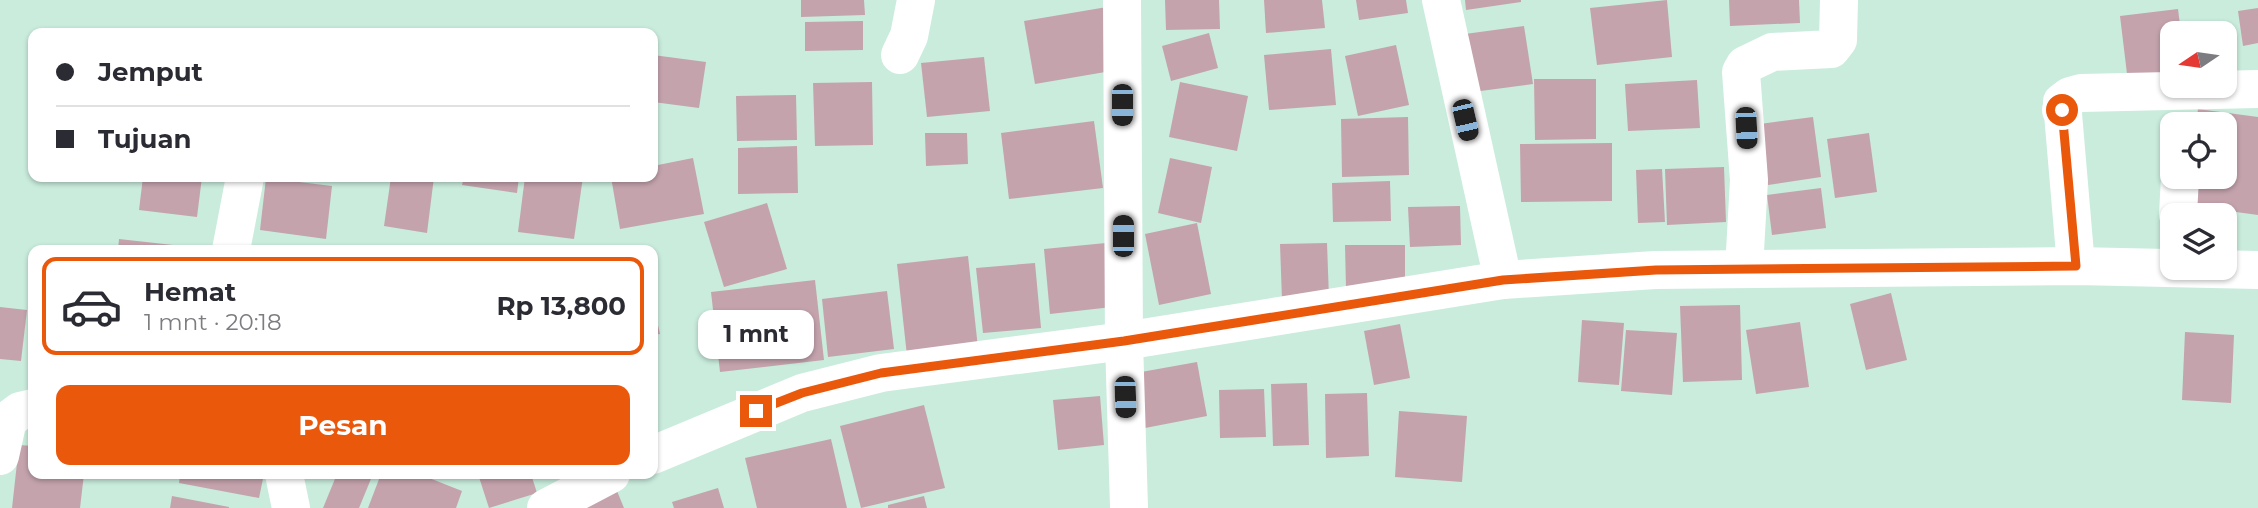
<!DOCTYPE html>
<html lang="id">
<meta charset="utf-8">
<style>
body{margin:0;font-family:Montserrat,sans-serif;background:#f7f7f7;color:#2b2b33;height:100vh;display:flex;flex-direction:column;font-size:26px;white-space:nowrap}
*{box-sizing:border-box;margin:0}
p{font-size:23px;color:#7c7c81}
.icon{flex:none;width:38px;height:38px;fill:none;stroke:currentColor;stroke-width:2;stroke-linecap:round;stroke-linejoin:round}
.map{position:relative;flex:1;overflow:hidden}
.sheet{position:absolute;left:28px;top:245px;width:630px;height:234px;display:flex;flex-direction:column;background:#fff;border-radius:14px;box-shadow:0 2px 5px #0004}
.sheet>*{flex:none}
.top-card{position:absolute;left:28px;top:28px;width:630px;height:154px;border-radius:14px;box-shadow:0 2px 5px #0004;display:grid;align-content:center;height:154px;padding:0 28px;background:#fff}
.needle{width:46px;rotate:257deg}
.tools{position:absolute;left:2160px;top:21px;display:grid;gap:14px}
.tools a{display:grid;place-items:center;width:77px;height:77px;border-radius:14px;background:#fff;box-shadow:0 2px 5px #0004;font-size:35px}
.end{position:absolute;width:32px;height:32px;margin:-16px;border:9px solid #ea580c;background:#fff;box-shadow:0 0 0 4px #fff}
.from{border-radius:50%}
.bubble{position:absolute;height:49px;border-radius:14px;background:#fff;box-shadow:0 2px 5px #0004;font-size:23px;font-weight:700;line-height:49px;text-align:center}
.car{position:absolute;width:21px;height:42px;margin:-21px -10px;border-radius:9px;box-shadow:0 0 5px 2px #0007;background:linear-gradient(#222 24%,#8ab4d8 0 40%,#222 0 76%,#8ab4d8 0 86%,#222 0)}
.top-card b{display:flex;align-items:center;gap:24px;height:66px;font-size:26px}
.top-card b+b{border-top:2px solid #e1e1e2}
.top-card i{width:18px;height:18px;background:#2b2b33}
ul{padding:12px 0 0;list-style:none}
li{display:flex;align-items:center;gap:21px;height:98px;margin:0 14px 10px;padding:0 14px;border:4px solid #e1e1e2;border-radius:14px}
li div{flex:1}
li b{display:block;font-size:26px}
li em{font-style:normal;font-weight:700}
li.active{border-color:#ea580c}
li>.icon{width:63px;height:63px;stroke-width:1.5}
.cta{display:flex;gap:14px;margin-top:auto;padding:14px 28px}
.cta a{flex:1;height:80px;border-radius:14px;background:#ea580c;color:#fff;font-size:28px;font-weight:700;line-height:80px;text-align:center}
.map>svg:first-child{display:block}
</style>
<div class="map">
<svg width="2258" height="508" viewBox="0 0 2258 508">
<rect width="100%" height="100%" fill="#c9ecdd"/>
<g fill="#c4a3ad">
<path d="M801 0H864L865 15 801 17Z"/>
<path d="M1165 0H1219L1220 29 1166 30Z"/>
<path d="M1264 0H1322L1325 28 1266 33Z"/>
<path d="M1356 0H1406L1408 13 1359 20Z"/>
<path d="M1465 0H1521V2L1466 10Z"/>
<path d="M1667 0 1672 57 1597 65 1590 8Z"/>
<path d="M1729 0H1799L1800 23 1730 26Z"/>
<path d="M1107 7 1117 70 1035 84 1024 21Z"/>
<path d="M2258 8V43L2243 46 2238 11Z"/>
<path d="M2178 9 2181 33H2172V77L2128 82 2120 16Z"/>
<path d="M863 21V50L805 51V22Z"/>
<path d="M1524 26 1533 84 1473 92 1465 34Z"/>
<path d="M1209 33 1218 68 1171 81 1162 46Z"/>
<path d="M1396 45 1409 105 1358 116 1345 56Z"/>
<path d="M1331 49 1336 105 1269 110 1264 55Z"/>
<path d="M653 55 706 62 699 108 653 102Z"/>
<path d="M984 57 990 111 927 117 921 63Z"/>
<path d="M1534 79H1596V139L1535 140Z"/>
<path d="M1697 80 1700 128 1628 131 1625 84Z"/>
<path d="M872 82 873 145 815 146 813 83Z"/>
<path d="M1180 82 1248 96 1237 151 1169 137Z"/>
<path d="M796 95 797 140 737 141 736 96Z"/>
<path d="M2198 109 2258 117V215L2185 205 2189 177H2224V124H2196Z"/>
<path d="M1408 117 1409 175 1342 177 1341 119Z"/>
<path d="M1813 117 1821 177 1768 185 1760 124Z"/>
<path d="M1094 121 1103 188 1009 199 1001 133Z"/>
<path d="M925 133H967L968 164 926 166Z"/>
<path d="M1869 133 1877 192 1835 198 1827 139Z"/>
<path d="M1612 143V201L1521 202 1520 144Z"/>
<path d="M797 146 798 193 738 194V148Z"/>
<path d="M693 158 704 214 620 229 611 177H653V166Z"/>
<path d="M1170 158 1212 167 1201 223 1158 213Z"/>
<path d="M1724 167 1726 222 1667 225 1665 169Z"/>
<path d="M1662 169 1665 222 1638 223 1636 170Z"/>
<path d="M143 177H202L197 217 139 210Z"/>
<path d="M391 177H434L427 233 384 226Z"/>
<path d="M464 177H519L517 193 462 185Z"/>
<path d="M525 177H583L574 239 518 232Z"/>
<path d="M266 178 332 186 326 239 260 230Z"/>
<path d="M1390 181 1391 221 1333 222 1332 183Z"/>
<path d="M1821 188 1826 228 1772 235 1767 195Z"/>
<path d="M767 203 787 269 724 287 704 222Z"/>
<path d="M1460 206 1461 245 1410 247 1408 207Z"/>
<path d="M1197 223 1211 294 1159 305 1145 234Z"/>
<path d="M119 239 191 247 190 250H118Z"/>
<path d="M1106 243 1112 307 1050 314 1044 249Z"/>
<path d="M1327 243 1329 298 1282 300 1280 244Z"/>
<path d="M1345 245H1405V288H1346Z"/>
<path d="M968 256 978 348 907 356 897 264Z"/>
<path d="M1035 263 1041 328 983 333 976 268Z"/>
<path d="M815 280 824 360 720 372 711 292Z"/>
<path d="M887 291 894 349 828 357 822 299Z"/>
<path d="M1891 293 1907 360 1866 370 1850 304Z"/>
<path d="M653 303 660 334 653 335Z"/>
<path d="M1740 305 1742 380 1683 382 1680 306Z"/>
<path d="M0 307 27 310 21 361 0 359Z"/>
<path d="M1582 320 1624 323 1619 385 1578 382Z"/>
<path d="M1800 322 1809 387 1756 394 1746 330Z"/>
<path d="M1400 324 1410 378 1374 385 1364 331Z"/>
<path d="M1626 330 1677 333 1672 395 1621 391Z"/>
<path d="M2185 332 2234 335 2231 403 2182 400Z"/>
<path d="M1197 362 1207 416 1140 429 1130 374Z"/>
<path d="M1307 383 1309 445 1273 446 1271 384Z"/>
<path d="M1264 389 1266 437 1220 438 1219 390Z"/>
<path d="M1367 393 1369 456 1326 458 1325 394Z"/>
<path d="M1100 396 1104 445 1058 450 1053 400Z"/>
<path d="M924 405 945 488 861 508 840 426Z"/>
<path d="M1399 411 1467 416 1462 482 1395 477Z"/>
<path d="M831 439 847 508H757L745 458Z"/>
<path d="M19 445 33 446V474H84L80 508H12Z"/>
<path d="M180 474H264L259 498 179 483Z"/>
<path d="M337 474H373L359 508H323Z"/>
<path d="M381 474H419L462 491 456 508H368Z"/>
<path d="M478 474H531L537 493 489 508Z"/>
<path d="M718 488 724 508H674L672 502Z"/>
<path d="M617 491 624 508H581Z"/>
<path d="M172 496 229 507V508H170Z"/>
<path d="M924 496 927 508H888V505Z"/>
</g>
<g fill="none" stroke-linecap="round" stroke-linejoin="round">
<g stroke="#fff" stroke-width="38">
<path d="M1122 0 1124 341 1129 507"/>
<path d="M1441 0 1503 280"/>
<path d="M900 55 909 36 916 0"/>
<path d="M2178 215 2180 177"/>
<path d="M231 250 245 177"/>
<path d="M2076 266 2062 102 2070 96 2081 93 2258 89"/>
<path d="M1744 269 1749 180 1741 72 1745 65 1772 52 1831 49 1838 40 1839 0"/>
<path d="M653 455 802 393 881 373 1124 341 1503 280 1655 270 2076 266 2258 270"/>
<path d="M0 456 8 420 20 411 33 408"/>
<path d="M284 474 291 508"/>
<path d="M546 508 611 474"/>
</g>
</g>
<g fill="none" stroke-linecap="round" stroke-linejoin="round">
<path stroke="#ea580c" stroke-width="9" d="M756 411 802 393 881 373 1124 341 1503 280 1656 270 2076 266 2062 110"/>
</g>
</svg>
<div class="tools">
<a><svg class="needle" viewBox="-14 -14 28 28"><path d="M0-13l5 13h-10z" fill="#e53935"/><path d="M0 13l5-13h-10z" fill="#7c7c81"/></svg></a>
<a><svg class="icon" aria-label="locate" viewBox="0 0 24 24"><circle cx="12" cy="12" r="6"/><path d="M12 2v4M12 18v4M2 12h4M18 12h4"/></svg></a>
<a><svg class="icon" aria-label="layers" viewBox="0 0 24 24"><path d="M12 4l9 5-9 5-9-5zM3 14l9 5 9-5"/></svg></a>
</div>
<i class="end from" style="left:2062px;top:110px"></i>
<i class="end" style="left:756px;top:411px"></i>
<div class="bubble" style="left:698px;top:310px;width:116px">1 mnt</div>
<i class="car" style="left:1122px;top:105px;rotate:180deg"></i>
<i class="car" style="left:1465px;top:120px;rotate:167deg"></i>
<i class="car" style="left:1746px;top:128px;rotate:177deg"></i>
<i class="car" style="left:1123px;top:236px;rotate:0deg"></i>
<i class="car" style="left:1125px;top:397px;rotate:178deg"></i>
<div class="top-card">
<b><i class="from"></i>Jemput</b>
<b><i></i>Tujuan</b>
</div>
<section class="sheet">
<ul>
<li class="active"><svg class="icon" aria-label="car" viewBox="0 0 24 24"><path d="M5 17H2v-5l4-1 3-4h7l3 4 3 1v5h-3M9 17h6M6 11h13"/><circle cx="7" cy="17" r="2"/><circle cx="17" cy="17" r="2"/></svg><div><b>Hemat</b><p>1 mnt · 20:18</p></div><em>Rp 13,800</em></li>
</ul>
<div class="cta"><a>Pesan</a></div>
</section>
</div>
